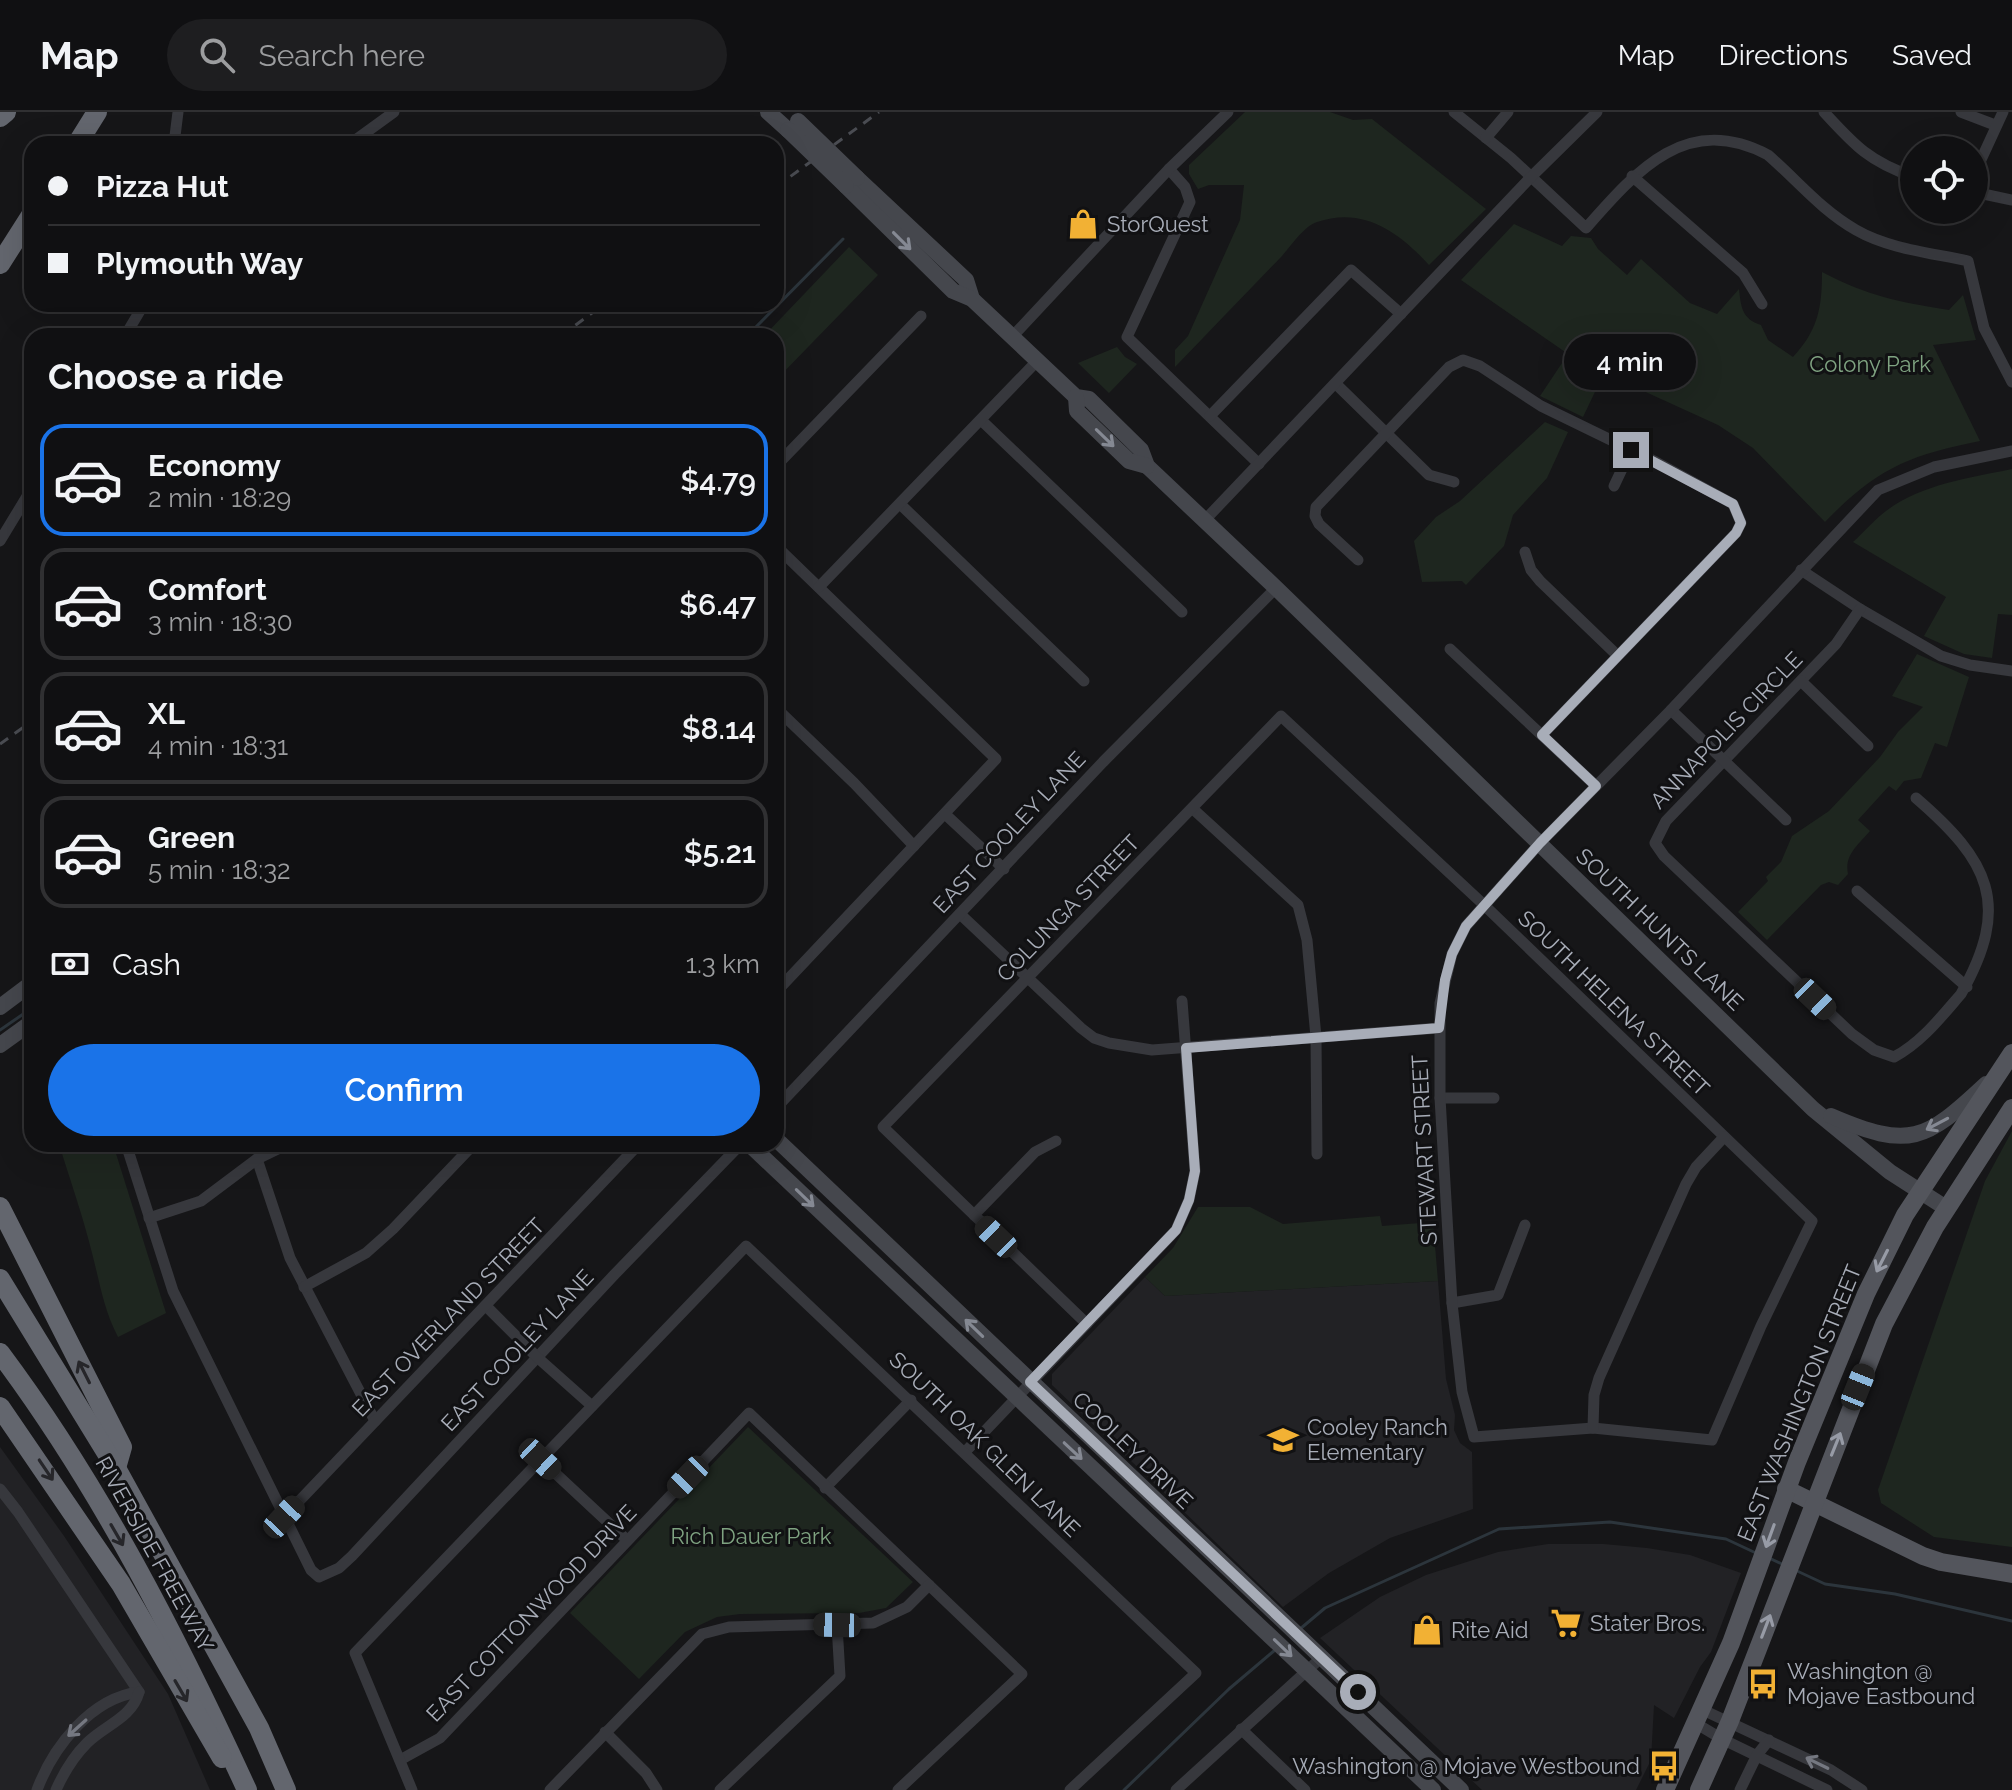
<!DOCTYPE html>
<meta charset="utf-8">
<style>
body{margin:0;font-family:Raleway,sans-serif;background:#1e1e20;color:#f1f3f6;height:100vh;display:flex;flex-direction:column;font-size:30px;white-space:nowrap}
*{box-sizing:border-box;margin:0}
p{font-size:26px;color:#9c9d9f}
.icon{flex:none;width:44px;height:44px;fill:none;stroke:currentColor;stroke-width:2;stroke-linecap:round;stroke-linejoin:round}
.map{position:relative;flex:1;overflow:hidden}
.side{position:absolute;left:24px;top:216px;width:760px;height:824px;display:flex;flex-direction:column;background:#101012;border-radius:24px;box-shadow:0 8px 32px #0002,0 0 0 2px #303032}
.side>*{flex:none}
.guide{position:absolute;left:24px;top:24px;width:760px;height:176px;border-radius:24px;box-shadow:0 8px 32px #0002,0 0 0 2px #303032;display:grid;align-content:center;height:176px;padding:0 24px;background:#101012}
.controls{position:absolute;left:1900px;top:24px;display:grid;gap:16px}
.controls a{display:grid;place-items:center;width:88px;height:88px;border-radius:50%;background:#101012;box-shadow:0 8px 32px #0002,0 0 0 2px #303032;font-size:40px}
.end{position:absolute;width:36px;height:36px;margin:-18px;border:10px solid #a8adb8;background:#111;box-shadow:0 0 0 4px #111}
.from{border-radius:50%}
.bubble{position:absolute;height:56px;border-radius:28px;background:#101012;box-shadow:0 8px 32px #0002,0 0 0 2px #303032;font-size:26px;font-weight:600;line-height:56px;text-align:center}
.car{position:absolute;width:24px;height:48px;margin:-24px -12px;border-radius:10px;box-shadow:0 0 6px 2px #0007;background:linear-gradient(#222 24%,#8ab4d8 0 40%,#222 0 76%,#8ab4d8 0 86%,#222 0)}
.guide b{display:flex;align-items:center;gap:28px;height:76px;font-size:30px}
.guide b+b{border-top:2px solid #303032}
.guide i{width:20px;height:20px;background:#f1f3f6}
ul{padding:0;list-style:none}
li{display:flex;align-items:center;gap:24px;height:112px;margin:0 16px 12px;padding:0 8px;border:4px solid #303032;border-radius:24px}
li div{flex:1}
li b{display:block;font-size:30px}
li em{font-style:normal;font-weight:600}
li.on{border-color:#1a73e8}
li>.icon{width:72px;height:72px;stroke-width:1.5}
h2{padding:0 24px;font-size:36px;line-height:96px}
.pay{display:flex;align-items:center;gap:20px;height:88px;padding:0 24px;font-size:30px}
.pay p{margin-inline-start:auto}
.button{display:flex;gap:16px;margin-top:auto;padding:16px 24px}
.button a{flex:1;height:92px;border-radius:48px;background:#1a73e8;color:#fff;font-size:32px;font-weight:600;line-height:92px;text-align:center}
header{display:flex;align-items:center;gap:48px;box-sizing:border-box;height:112px;padding:0 40px;background:#101012;border-bottom:2px solid #303032}
header strong{font-size:38px}
nav{display:flex;gap:44px;margin-inline-start:auto;font-size:28px}
.search{width:560px;height:72px;background:#1e1e20;display:flex;align-items:center;gap:20px;box-sizing:border-box;padding:0 28px;border-radius:44px;color:#9c9d9f;font-size:30px}
.map>svg:first-child{display:block}
</style>
<header>
<strong>Map</strong>
<div class="search"><svg class="icon" aria-label="search" viewBox="0 0 24 24"><circle cx="10" cy="10" r="6"/><path d="M15 15l6 6"/></svg>Search here</div>
<nav><a>Map</a><a>Directions</a><a>Saved</a></nav>
</header>
<div class="map">
<svg width="2012" height="1678" viewBox="0 0 2012 1678">
<rect width="100%" height="100%" fill="#161618"/>
<g fill="#222225">
<path d="M1145 1165 1165 1184 1438 1169 1446 1267 1455 1303 1454 1318 1460 1331 1472 1340 1473 1397 1390 1426 1329 1461 1283 1495 1052 1273V1262Z"/>
<path d="M0 1335 64 1424 168 1582 210 1678H0Z"/>
<path d="M1548 1432H1603L1647 1436 1690 1443 1741 1461 1711 1540 1700 1555 1674 1606 1654 1593 1651 1648 1636 1678H1482L1320 1526 1380 1485 1426 1463 1498 1440Z"/>
</g>
<g fill="#1e261f">
<path d="M1245 0H1330L1353 8 1372 7 1486 97 1429 153C1399 120 1363 94 1317 110 1304 114 1291 134 1282 144 1246 181 1211 218 1175 255V238L1188 224 1240 108 1244 73H1209L1198 77 1189 62V53Z"/>
<path d="M1514 112 1562 134 1571 124 1591 126 1598 137 1627 163 1641 147 1690 191 1717 202 1739 177C1741 195 1742 207 1761 213L1768 228 1793 245C1818 218 1822 196 1822 160 1868 184 1898 190 1949 198L1963 183 1976 228 1933 233 1980 329C1909 343 1876 357 1825 410L1753 336 1718 313 1604 261 1583 305 1540 284 1568 242 1461 168Z"/>
<path d="M849 135 878 163 776 268V224H764Z"/>
<path d="M1117 235 1125 245 1137 252 1109 281 1078 251Z"/>
<path d="M1545 310 1568 320 1547 366 1513 403 1504 434 1466 473 1462 469 1422 470 1414 429 1436 405 1460 389Z"/>
<path d="M2012 357V503L1998 502 1992 546 1964 542 1924 524 1946 485 1853 430C1864 420 1874 408 1886 399 1922 372 1969 366 2012 357Z"/>
<path d="M1917 542 1969 565 1947 635 1935 631 1921 666 1904 669 1896 679 1889 674 1858 708 1870 719C1858 733 1844 743 1848 762L1838 773 1829 770 1821 773 1767 828 1738 800 1768 769 1766 765 1781 750 1792 724 1829 699 1880 645 1898 620 1923 595 1892 584Z"/>
<path d="M2012 1019V1435L1934 1425 1881 1391 1878 1378 1985 1069Z"/>
<path d="M59 1032H113L166 1201 118 1225C103 1196 100 1171 92 1141 83 1104 70 1068 59 1032Z"/>
<path d="M1198 1095H1250L1283 1112 1380 1104 1382 1114 1433 1110 1438 1169 1165 1184 1145 1165 1173 1136Z"/>
<path d="M748 1315 913 1470 886 1496 859 1501 740 1502 717 1505 685 1520 639 1567 570 1501Z"/>
</g>
<g fill="none" stroke-linecap="round" stroke-linejoin="round">
<g stroke="#2c353c" stroke-width="3">
<path d="M747 224 843 127"/>
<path d="M0 918 32 896"/>
<path d="M1769 1446 1784 1453"/>
<path d="M1795 1458 1825 1472 1895 1482 2012 1509"/>
<path d="M1300 1517 1325 1496 1499 1417 1610 1410 1726 1427 1758 1442"/>
<path d="M1124 1678 1229 1577 1275 1538"/>
</g>
<g stroke="#37383d" stroke-width="11">
<path d="M1454 0 1511 46 1586 116C1637 58 1687 0 1768 43 1798 69 1821 98 1856 118 1889 137 1932 141 1968 149L1984 216 2012 270"/>
<path d="M1824 0C1855 34 1870 50 1914 65"/>
<path d="M1961 0 1995 13"/>
<path d="M1486 26 1508 0"/>
<path d="M174 32 178 0"/>
<path d="M350 32 394 0"/>
<path d="M1169 57 1185 75 1190 90 1127 225 1259 352"/>
<path d="M1974 63 2003 0"/>
<path d="M1632 64 1743 161 1762 192"/>
<path d="M1974 80 2012 88"/>
<path d="M125 224 144 192"/>
<path d="M1012 225 1169 57 1228 0"/>
<path d="M1336 272 1429 363 1454 370"/>
<path d="M1210 304 1351 158 1401 202"/>
<path d="M981 308 1182 500"/>
<path d="M776 354 921 204"/>
<path d="M1614 374 1631 338"/>
<path d="M900 392 1084 569"/>
<path d="M1204 409 1531 65 1597 0"/>
<path d="M0 429 32 376"/>
<path d="M776 434 996 647 776 880"/>
<path d="M1525 440 1531 458 1540 469 1617 543"/>
<path d="M1358 448 1319 412 1315 404 1316 395 1449 255 1463 248 1480 254 1541 294 1656 350 1733 392 1741 411 1736 421 1542 623"/>
<path d="M1801 458 1860 497 1941 544 1970 553 2012 559"/>
<path d="M819 475 1038 248"/>
<path d="M1860 497 1836 532 1666 709 1655 731 1664 744 1852 922 1874 938 1894 945C1921 931 1942 904 1961 882 2012 792 1989 749 1916 686"/>
<path d="M1450 537 1596 674"/>
<path d="M1801 569 1868 634"/>
<path d="M776 596 854 671 914 734"/>
<path d="M1671 598 1786 708"/>
<path d="M1193 697 1298 793 1307 828 1316 925 1317 1042"/>
<path d="M945 702 1004 757"/>
<path d="M1857 779 1967 875"/>
<path d="M960 802 1081 916 1094 926 1109 931 1152 938 1439 916"/>
<path d="M1440 986H1494"/>
<path d="M776 996 1103 650 1276 476"/>
<path d="M126 1032 173 1179 311 1458 319 1465 339 1456 352 1444 614 1163 741 1032"/>
<path d="M257 1047 290 1146 375 1309"/>
<path d="M974 1103 1035 1040 1056 1029"/>
<path d="M149 1106 201 1089 257 1047 288 1032"/>
<path d="M304 1175 366 1141 393 1117 474 1032"/>
<path d="M1452 1191 1498 1183 1525 1113"/>
<path d="M486 1194 538 1246 592 1294"/>
<path d="M1087 1212 883 1015 1281 604 1483 792 1812 1109 1761 1214 1712 1328 1593 1316 1474 1325 1462 1280 1452 1191 1440 986V891L1452 842 1466 814 1540 731 1671 598 1878 378 1934 355 2012 339"/>
<path d="M1593 1316 1594 1283 1599 1266 1686 1072 1696 1055 1724 1025"/>
<path d="M965 1340 1176 1118 1189 1088 1195 1059 1182 889"/>
<path d="M540 1347 627 1428"/>
<path d="M825 1376 911 1288"/>
<path d="M0 1377 18 1400 139 1580"/>
<path d="M284 1405 639 1032"/>
<path d="M1703 1598 1831 1658 1862 1678"/>
<path d="M1697 1612 1722 1627 1827 1678"/>
<path d="M1241 1617 1305 1678"/>
<path d="M605 1620 646 1661 657 1678"/>
<path d="M400 1648 440 1626 749 1301 1022 1562 898 1678"/>
<path d="M37 1678C53 1635 91 1586 139 1580"/>
<path d="M56 1678C64 1660 73 1645 87 1631 105 1613 132 1606 139 1580"/>
<path d="M412 1678 355 1541 746 1134 1196 1561 1070 1678"/>
<path d="M550 1678 702 1522 729 1515 873 1511 907 1495 929 1473"/>
<path d="M720 1678 840 1564 837 1513"/>
<path d="M1176 1678 1322 1545"/>
<path d="M1740 1678 1757 1643 1769 1628"/>
</g>
<g stroke="#45474d" stroke-width="16">
<path d="M768 0 788 18"/>
<path d="M857 66 966 168 972 187"/>
<path d="M846 74 953 179 972 187 1076 285 1089 287 1141 338 1147 354 1276 476 1813 997 1890 1060 1946 1096"/>
<path d="M1076 285 1077 299 1129 349 1147 354"/>
<path d="M0 895 32 871"/>
<path d="M0 933 32 910"/>
<path d="M1831 1004C1910 1038 1925 1029 1986 972"/>
<path d="M776 1027 1461 1678"/>
<path d="M749 1032 1433 1678"/>
</g>
<g stroke="#53555c" stroke-width="18">
<path d="M1786 1377 1923 1444 1941 1450 2012 1462"/>
<path d="M1665 1678 1731 1531 1797 1350 1866 1182 1905 1103 2012 941"/>
<path d="M1699 1678 1730 1609 1884 1212 1935 1115 2012 996"/>
</g>
<g stroke="#63666e" stroke-width="20">
<path d="M0 5 6 0"/>
<path d="M77 32 97 0"/>
<path d="M0 152 32 102"/>
<path d="M0 1095 122 1335 116 1356"/>
<path d="M0 1167 116 1356 259 1616 286 1678"/>
<path d="M0 1241C101 1376 177 1526 247 1678"/>
<path d="M0 1295 121 1472 222 1646"/>
</g>
<g stroke="#4a4c52" stroke-width="3" stroke-dasharray="10 8" stroke-linecap="butt">
<path d="M776 75 879 0"/>
<path d="M561 224 604 192"/>
<path d="M0 632 32 609"/>
</g>
<g stroke="#45474d" stroke-width="16">
<path d="M798 9 857 66"/>
<path d="M788 18 846 74"/>
</g>
</g>
<defs><path id="oneway-shaft" d="M-6 0H5M1.5-3L5.5 0L1.5 3" fill="none" stroke-width="1.6" stroke-linecap="round" stroke-linejoin="round" transform="scale(2)"/></defs>
<g stroke="#858993">
<use href="#oneway-shaft" transform="translate(902 129) rotate(45)"/>
<use href="#oneway-shaft" transform="translate(1105 326) rotate(44)"/>
<use href="#oneway-shaft" transform="translate(1937 1012) rotate(152)"/>
<use href="#oneway-shaft" transform="translate(805 1086) rotate(44)"/>
<use href="#oneway-shaft" transform="translate(974 1216) rotate(-136)"/>
<use href="#oneway-shaft" transform="translate(1073 1339) rotate(43)"/>
<use href="#oneway-shaft" transform="translate(1283 1536) rotate(44)"/>
</g>
<g stroke="#979ba6">
<use href="#oneway-shaft" transform="translate(1882 1149) rotate(117)"/>
<use href="#oneway-shaft" transform="translate(1836 1332) rotate(-68)"/>
<use href="#oneway-shaft" transform="translate(1770 1424) rotate(110)"/>
<use href="#oneway-shaft" transform="translate(1766 1514) rotate(-69)"/>
</g>
<g stroke="#26262a">
<use href="#oneway-shaft" transform="translate(84 1260) rotate(-117)"/>
<use href="#oneway-shaft" transform="translate(46 1358) rotate(56)"/>
<use href="#oneway-shaft" transform="translate(117 1423) rotate(60)"/>
<use href="#oneway-shaft" transform="translate(181 1579) rotate(60)"/>
</g>
<g stroke="#757881">
<use href="#oneway-shaft" transform="translate(77 1616) rotate(138)"/>
<use href="#oneway-shaft" transform="translate(1817 1651) rotate(-154)"/>
</g>
<g fill="none" stroke-linecap="round" stroke-linejoin="round">
<path stroke="#a8adb8" stroke-width="10" d="M1358 1580 1030 1270 1176 1118 1189 1088 1195 1059 1186 936 1439 916 1445 868 1452 842 1466 814 1540 731 1596 674 1542 623 1736 421 1741 411 1733 392 1631 338"/>
</g>
<defs>
<g id="shop-bare" transform="scale(2.4)"><path d="M-5-2.5h2.3a2.7 3.5 0 0 1 5.4 0H5L5.5 6h-11ZM-1.5-2.5h3a1.5 2.3 0 0 0-3 0Z" fill="#f2b134" stroke="#111113" stroke-width="2.5" paint-order="stroke"/></g>
<g id="school-bare" transform="scale(2.4)"><path d="M0-5L7-2L0 1L-7-2ZM-4 1L0 2.5L4 1V4Q0 6-4 4Z" fill="#f2b134" stroke="#111113" stroke-width="2.5" paint-order="stroke"/></g>
<g id="supermarket-bare" transform="scale(2.4)"><path d="M-6-5.5h2.5l.6 2H6L4.5 2H-2.5L-4.4-4H-6ZM-1.5 3.2a1.3 1.3 0 1 0 .1 0ZM3 3.2a1.3 1.3 0 1 0 .1 0Z" fill="#f2b134" stroke="#111113" stroke-width="2.5" paint-order="stroke"/></g>
<g id="bus-bare" transform="scale(2.4)"><path d="M-5-6H5V4H4V6H2V4H-2V6H-4V4H-5ZM-3.5-4V0h7V-4ZM-3.5 1.2v1.5H-2V1.2ZM2 1.2v1.5H3.5V1.2Z" fill="#f2b134" stroke="#111113" stroke-width="2.5" paint-order="stroke"/></g>
</defs>
<g fill-rule="evenodd">
<use href="#shop-bare" x="1083" y="112"/>
<use href="#school-bare" x="1283" y="1328"/>
<use href="#supermarket-bare" x="1566" y="1511"/>
<use href="#shop-bare" x="1427" y="1518"/>
<use href="#bus-bare" x="1763" y="1572"/>
<use href="#bus-bare" x="1664" y="1654"/>
</g>
<g text-anchor="middle" dominant-baseline="central" stroke-width="6" stroke-linejoin="round" paint-order="stroke">
<g font-size="22" fill="#a8adb8" stroke="#111113" text-anchor="start">
<text x="1107" y="112">StorQuest</text>
<text x="1307" y="1315">Cooley Ranch<tspan x="1307" dy="25">Elementary</tspan></text>
<text x="1590" y="1511">Stater Bros.</text>
<text x="1451" y="1518">Rite Aid</text>
<text x="1787" y="1559">Washington @<tspan x="1787" dy="25">Mojave Eastbound</tspan></text>
<text x="1640" y="1654" text-anchor="end">Washington @ Mojave Westbound</text>
</g>
<g font-size="22" fill="#7fa381" stroke="#111113">
<text x="1870" y="252">Colony Park</text>
<text x="751" y="1424">Rich Dauer Park</text>
</g>
<g font-size="22" fill="#a8adb8" stroke="#111113">
<text transform="translate(1726 618) rotate(-46)">ANNAPOLIS CIRCLE</text>
<text transform="translate(1009 720) rotate(-47)">EAST COOLEY LANE</text>
<text transform="translate(1068 796) rotate(-46)">COLUNGA STREET</text>
<text transform="translate(1660 817) rotate(44)">SOUTH HUNTS LANE</text>
<text transform="translate(1614 891) rotate(44)">SOUTH HELENA STREET</text>
<text transform="translate(1424 1038) rotate(-93)">STEWART STREET</text>
<text transform="translate(448 1205) rotate(-46)">EAST OVERLAND STREET</text>
<text transform="translate(517 1238) rotate(-47)">EAST COOLEY LANE</text>
<text transform="translate(1799 1291) rotate(-68)">EAST WASHINGTON STREET</text>
<text transform="translate(985 1332) rotate(44)">SOUTH OAK GLEN LANE</text>
<text transform="translate(1133 1338) rotate(44)">COOLEY DRIVE</text>
<text transform="translate(155 1442) rotate(61)">RIVERSIDE FREEWAY</text>
<text transform="translate(531 1501) rotate(-46)">EAST COTTONWOOD DRIVE</text>
</g>
</g>
</svg>
<div class="controls">
<a><svg class="icon" aria-label="locate" viewBox="0 0 24 24"><circle cx="12" cy="12" r="6"/><path d="M12 2v4M12 18v4M2 12h4M18 12h4"/></svg></a>
</div>
<i class="end from" style="left:1358px;top:1580px"></i>
<i class="end" style="left:1631px;top:338px"></i>
<div class="bubble" style="left:1564px;top:222px;width:132px">4 min</div>
<i class="car" style="left:1815px;top:887px;rotate:134deg"></i>
<i class="car" style="left:996px;top:1125px;rotate:314deg"></i>
<i class="car" style="left:1858px;top:1275px;rotate:22deg"></i>
<i class="car" style="left:540px;top:1347px;rotate:133deg"></i>
<i class="car" style="left:688px;top:1365px;rotate:224deg"></i>
<i class="car" style="left:284px;top:1405px;rotate:43deg"></i>
<i class="car" style="left:837px;top:1513px;rotate:271deg"></i>
<div class="guide">
<b><i class="from"></i>Pizza Hut</b>
<b><i></i>Plymouth Way</b>
</div>
<section class="side">
<h2>Choose a ride</h2>
<ul>
<li class="on"><svg class="icon" aria-label="car" viewBox="0 0 24 24"><path d="M5 17H2v-5l4-1 3-4h7l3 4 3 1v5h-3M9 17h6M6 11h13"/><circle cx="7" cy="17" r="2"/><circle cx="17" cy="17" r="2"/></svg><div><b>Economy</b><p>2 min · 18:29</p></div><em>$4.79</em></li>
<li><svg class="icon" aria-label="car" viewBox="0 0 24 24"><path d="M5 17H2v-5l4-1 3-4h7l3 4 3 1v5h-3M9 17h6M6 11h13"/><circle cx="7" cy="17" r="2"/><circle cx="17" cy="17" r="2"/></svg><div><b>Comfort</b><p>3 min · 18:30</p></div><em>$6.47</em></li>
<li><svg class="icon" aria-label="car" viewBox="0 0 24 24"><path d="M5 17H2v-5l4-1 3-4h7l3 4 3 1v5h-3M9 17h6M6 11h13"/><circle cx="7" cy="17" r="2"/><circle cx="17" cy="17" r="2"/></svg><div><b>XL</b><p>4 min · 18:31</p></div><em>$8.14</em></li>
<li><svg class="icon" aria-label="car" viewBox="0 0 24 24"><path d="M5 17H2v-5l4-1 3-4h7l3 4 3 1v5h-3M9 17h6M6 11h13"/><circle cx="7" cy="17" r="2"/><circle cx="17" cy="17" r="2"/></svg><div><b>Green</b><p>5 min · 18:32</p></div><em>$5.21</em></li>
</ul>
<div class="pay"><svg class="icon" aria-label="cash" viewBox="0 0 24 24"><path d="M3 7h18v10H3z"/><circle cx="12" cy="12" r="2"/></svg>Cash<p>1.3 km</p></div>
<div class="button"><a>Confirm</a></div>
</section>
</div>
